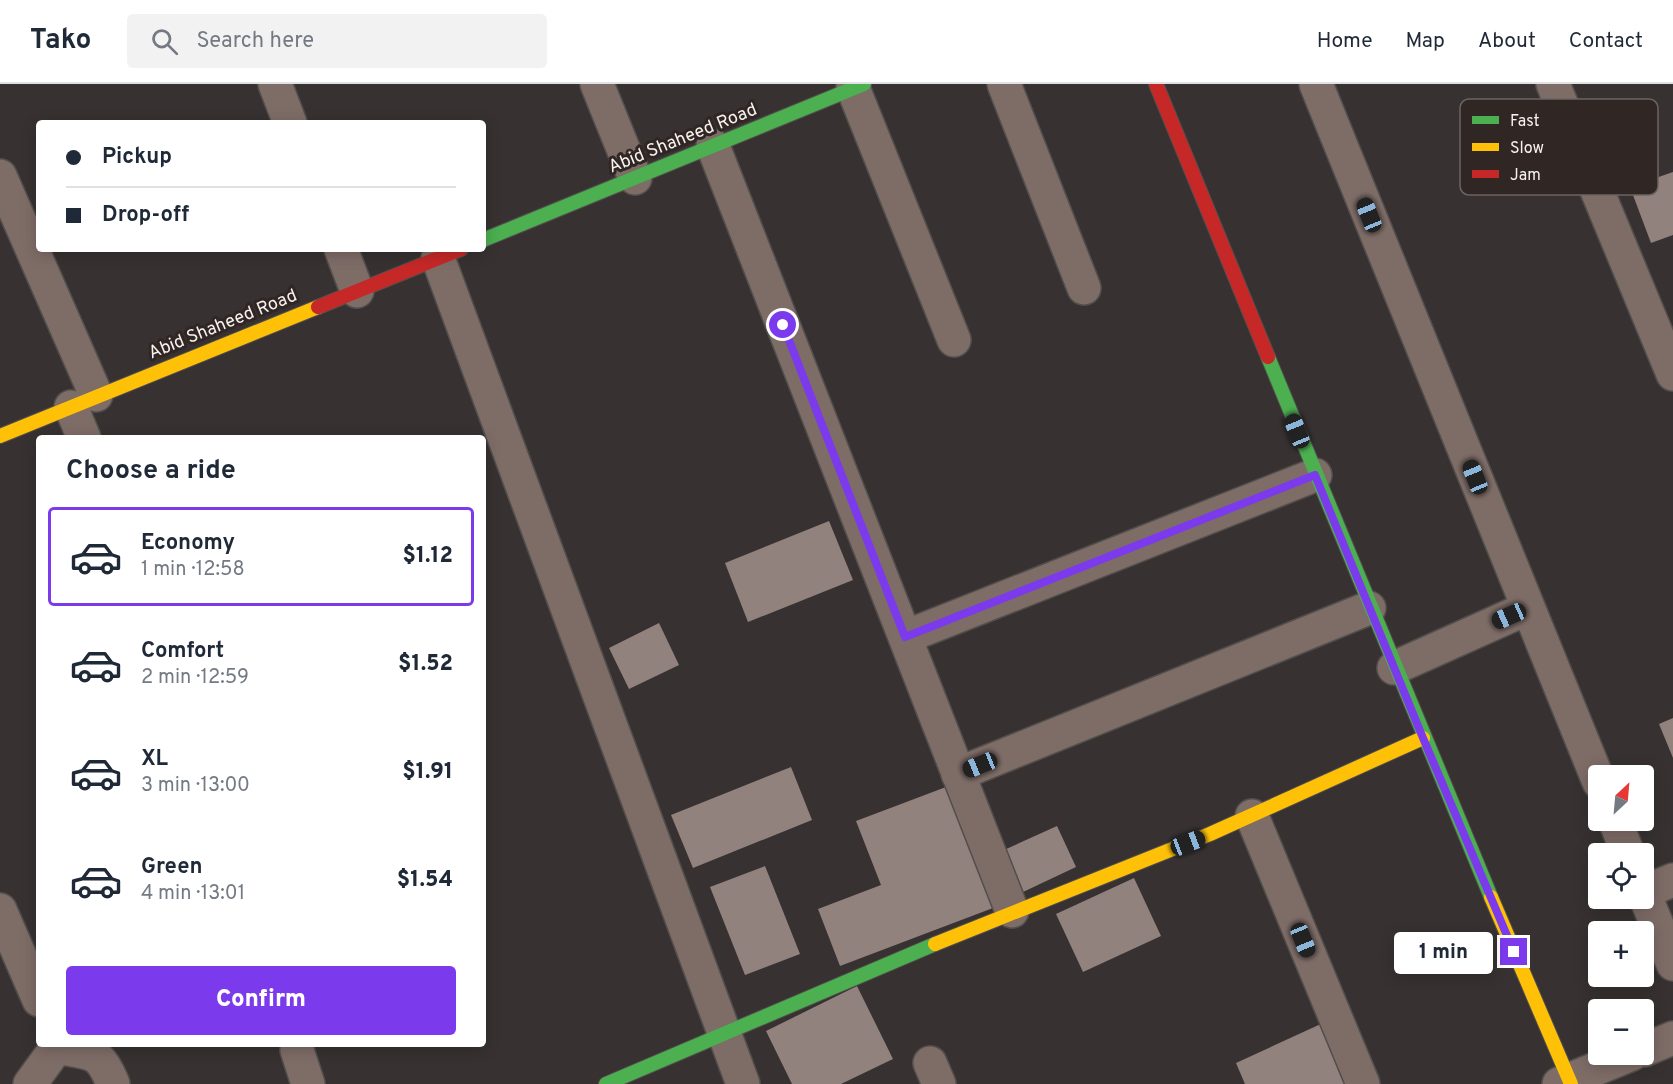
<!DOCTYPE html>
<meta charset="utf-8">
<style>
body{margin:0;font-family:Overpass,sans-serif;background:#f2f2f3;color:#1f2937;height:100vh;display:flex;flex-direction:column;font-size:22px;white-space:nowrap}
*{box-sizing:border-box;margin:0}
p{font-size:20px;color:#747a83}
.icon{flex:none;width:33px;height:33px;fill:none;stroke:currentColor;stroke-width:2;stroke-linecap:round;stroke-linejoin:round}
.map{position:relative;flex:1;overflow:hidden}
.details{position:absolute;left:36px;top:351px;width:450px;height:612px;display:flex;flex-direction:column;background:#fff;border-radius:6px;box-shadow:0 3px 15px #0003}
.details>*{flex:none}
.hud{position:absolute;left:36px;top:36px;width:450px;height:132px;border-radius:6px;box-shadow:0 3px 15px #0003;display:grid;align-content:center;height:132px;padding:0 30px;background:#fff}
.needle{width:39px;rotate:26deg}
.fabs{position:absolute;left:1588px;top:681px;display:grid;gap:12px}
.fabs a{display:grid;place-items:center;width:66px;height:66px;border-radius:6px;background:#fff;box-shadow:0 3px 15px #0003;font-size:30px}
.end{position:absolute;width:27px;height:27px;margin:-14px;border:8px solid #7c3aed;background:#fff;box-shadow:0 0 0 3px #fff}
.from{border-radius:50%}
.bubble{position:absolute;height:42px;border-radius:6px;background:#fff;box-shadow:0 3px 15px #0003;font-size:20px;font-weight:800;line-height:42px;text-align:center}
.car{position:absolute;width:18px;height:36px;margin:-18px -9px;border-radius:8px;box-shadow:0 0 4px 2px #0007;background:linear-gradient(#222 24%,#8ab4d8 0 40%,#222 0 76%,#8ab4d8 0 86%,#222 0)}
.hud b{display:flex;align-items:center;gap:21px;height:57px;font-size:22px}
.hud b+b{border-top:2px solid #e0e1e3}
.hud i{width:15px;height:15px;background:#1f2937}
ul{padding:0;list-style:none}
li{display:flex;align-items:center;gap:18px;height:99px;margin:0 12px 9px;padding:0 18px;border:3px solid transparent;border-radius:6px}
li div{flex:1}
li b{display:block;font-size:22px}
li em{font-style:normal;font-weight:800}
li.selected{border-color:#7c3aed}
li>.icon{width:54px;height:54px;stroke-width:1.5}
h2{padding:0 30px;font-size:27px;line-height:72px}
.primary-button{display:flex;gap:12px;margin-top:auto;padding:12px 30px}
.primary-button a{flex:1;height:69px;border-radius:6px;background:#7c3aed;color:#fff;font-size:24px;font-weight:800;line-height:69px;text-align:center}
header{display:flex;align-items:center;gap:36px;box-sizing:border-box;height:84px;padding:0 30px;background:#fff;border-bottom:2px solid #e0e1e3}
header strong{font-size:28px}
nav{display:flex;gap:33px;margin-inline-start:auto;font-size:21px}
.search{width:420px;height:54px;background:#f2f2f3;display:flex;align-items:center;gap:15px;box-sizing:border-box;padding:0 21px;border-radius:6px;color:#747a83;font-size:22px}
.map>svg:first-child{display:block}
</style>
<header>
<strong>Tako</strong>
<div class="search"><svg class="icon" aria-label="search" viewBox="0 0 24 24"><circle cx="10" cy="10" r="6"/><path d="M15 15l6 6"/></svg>Search here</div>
<nav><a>Home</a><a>Map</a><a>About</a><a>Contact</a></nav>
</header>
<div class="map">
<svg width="1673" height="1000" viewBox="0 0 1673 1000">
<rect width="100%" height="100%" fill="#373231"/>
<g fill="#92827e">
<path d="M1673 88V151L1651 159 1630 103Z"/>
<path d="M829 437 853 496 748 538 725 479Z"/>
<path d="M659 539 679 581 629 605 609 564Z"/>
<path d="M1673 634V674L1659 640Z"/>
<path d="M791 683 812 736 693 784 671 731Z"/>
<path d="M946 703 993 824 840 882 818 825 881 801 856 737Z"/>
<path d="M1057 742 1076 783 1023 808 1004 766Z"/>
<path d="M765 782 800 870 745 891 710 803Z"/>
<path d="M1134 794 1161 852 1083 888 1056 830Z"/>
<path d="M857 902 893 975 841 1000H792L766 947Z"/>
<path d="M1323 939 1351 1000H1245L1236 979Z"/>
</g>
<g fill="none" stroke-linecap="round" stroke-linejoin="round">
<g stroke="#514e4c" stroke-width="36">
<g id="street">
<path d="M275 0 290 39"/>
<path d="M597 0 635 94"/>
<path d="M1004 0 1084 204"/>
<path d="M1316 0 1599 698"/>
<path d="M1553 0 1673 290"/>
<path d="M853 4 954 256"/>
<path d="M713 62 1012 827"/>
<path d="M0 92 96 311"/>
<path d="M341 165 357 207"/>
<path d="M438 174 743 1000"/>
<path d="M71 323 84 354"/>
<path d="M905 553 1315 391"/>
<path d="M1394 584 1528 524"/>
<path d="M958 690 1369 524"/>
<path d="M1252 732 1363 1000"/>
<path d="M1615 736 1628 770"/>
<path d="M1644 808 1673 796"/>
<path d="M1644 809 1673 880"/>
<path d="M0 826 39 916"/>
<path d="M56 960 57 963C92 970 99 965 113 1000"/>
<path d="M297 966 308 1000"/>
<path d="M1644 966 1673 954"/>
<path d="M930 979 939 1000"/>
<path d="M30 1000 57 963"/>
<path d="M1559 1000 1632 970"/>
</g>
</g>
<g stroke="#514e4c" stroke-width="16">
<g id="fast">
<path d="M483 156 864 0"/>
<path d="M1268 273 1491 813"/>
<path d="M606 1000 935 860"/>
</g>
</g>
<g stroke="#514e4c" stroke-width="16">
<g id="slow">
<path d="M0 352 318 223"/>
<path d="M1491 813 1571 1000"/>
<path d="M935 860 1210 750 1423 654"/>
</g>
</g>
<g stroke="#514e4c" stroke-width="16">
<g id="jam">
<path d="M1156 0 1268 273"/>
<path d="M318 223 461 165"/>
</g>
</g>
<use href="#street" stroke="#7e6c67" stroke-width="33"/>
<use href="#fast" stroke="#4caf50" stroke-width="14"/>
<use href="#slow" stroke="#ffc107" stroke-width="14"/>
<use href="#jam" stroke="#c62828" stroke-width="14"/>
</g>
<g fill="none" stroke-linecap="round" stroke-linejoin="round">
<path stroke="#7c3aed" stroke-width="8" d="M783 241 905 553 1315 391 1423 654 1514 868"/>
</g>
<g text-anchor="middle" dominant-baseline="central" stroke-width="6" stroke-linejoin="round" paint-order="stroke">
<g font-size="18" fill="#f7f1ef" stroke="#302724">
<text transform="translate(683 55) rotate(-22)">Abid Shaheed Road</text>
<text transform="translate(223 241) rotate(-22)">Abid Shaheed Road</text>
</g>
</g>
<rect x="1460" y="15" width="198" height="96" rx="9" fill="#302724" stroke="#6c6461" stroke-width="1.5"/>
<rect x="1472" y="32" width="27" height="8" fill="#4caf50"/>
<rect x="1472" y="59" width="27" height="8" fill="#ffc107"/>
<rect x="1472" y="86" width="27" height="8" fill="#c62828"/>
<g font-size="16" fill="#f7f1ef">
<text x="1510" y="42">Fast</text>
<text x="1510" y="69">Slow</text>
<text x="1510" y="96">Jam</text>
</g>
</svg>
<div class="fabs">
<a><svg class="needle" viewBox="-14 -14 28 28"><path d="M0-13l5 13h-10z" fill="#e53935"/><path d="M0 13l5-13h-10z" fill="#747a83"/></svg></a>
<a><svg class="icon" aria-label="locate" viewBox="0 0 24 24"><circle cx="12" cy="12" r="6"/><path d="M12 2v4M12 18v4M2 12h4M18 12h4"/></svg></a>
<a>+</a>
<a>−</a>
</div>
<i class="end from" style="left:783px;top:241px"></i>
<i class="end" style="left:1514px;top:868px"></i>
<div class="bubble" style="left:1394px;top:848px;width:99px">1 min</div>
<i class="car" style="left:1369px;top:131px;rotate:338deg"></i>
<i class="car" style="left:1297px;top:347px;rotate:338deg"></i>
<i class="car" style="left:1475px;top:393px;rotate:338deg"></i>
<i class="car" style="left:1509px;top:532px;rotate:246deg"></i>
<i class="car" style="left:980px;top:681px;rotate:248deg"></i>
<i class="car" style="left:1188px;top:759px;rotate:69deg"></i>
<i class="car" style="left:1303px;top:856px;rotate:158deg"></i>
<div class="hud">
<b><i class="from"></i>Pickup</b>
<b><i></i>Drop-off</b>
</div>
<section class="details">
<h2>Choose a ride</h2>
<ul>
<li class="selected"><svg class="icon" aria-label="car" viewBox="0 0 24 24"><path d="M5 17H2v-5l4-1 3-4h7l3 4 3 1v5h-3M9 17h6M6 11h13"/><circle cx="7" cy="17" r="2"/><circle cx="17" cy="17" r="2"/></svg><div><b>Economy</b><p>1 min · 12:58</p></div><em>$1.12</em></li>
<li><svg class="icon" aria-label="car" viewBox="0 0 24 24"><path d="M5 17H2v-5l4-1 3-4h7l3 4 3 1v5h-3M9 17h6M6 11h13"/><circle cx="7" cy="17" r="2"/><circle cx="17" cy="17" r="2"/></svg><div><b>Comfort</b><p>2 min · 12:59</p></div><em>$1.52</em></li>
<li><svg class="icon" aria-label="car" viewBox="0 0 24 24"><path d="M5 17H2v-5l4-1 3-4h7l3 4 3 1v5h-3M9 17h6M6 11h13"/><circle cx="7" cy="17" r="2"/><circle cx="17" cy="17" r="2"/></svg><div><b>XL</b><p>3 min · 13:00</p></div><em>$1.91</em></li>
<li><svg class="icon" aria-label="car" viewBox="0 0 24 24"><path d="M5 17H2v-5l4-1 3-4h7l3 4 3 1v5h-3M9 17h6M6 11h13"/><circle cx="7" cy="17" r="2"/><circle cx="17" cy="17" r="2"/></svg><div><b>Green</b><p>4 min · 13:01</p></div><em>$1.54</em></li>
</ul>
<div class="primary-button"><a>Confirm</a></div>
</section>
</div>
